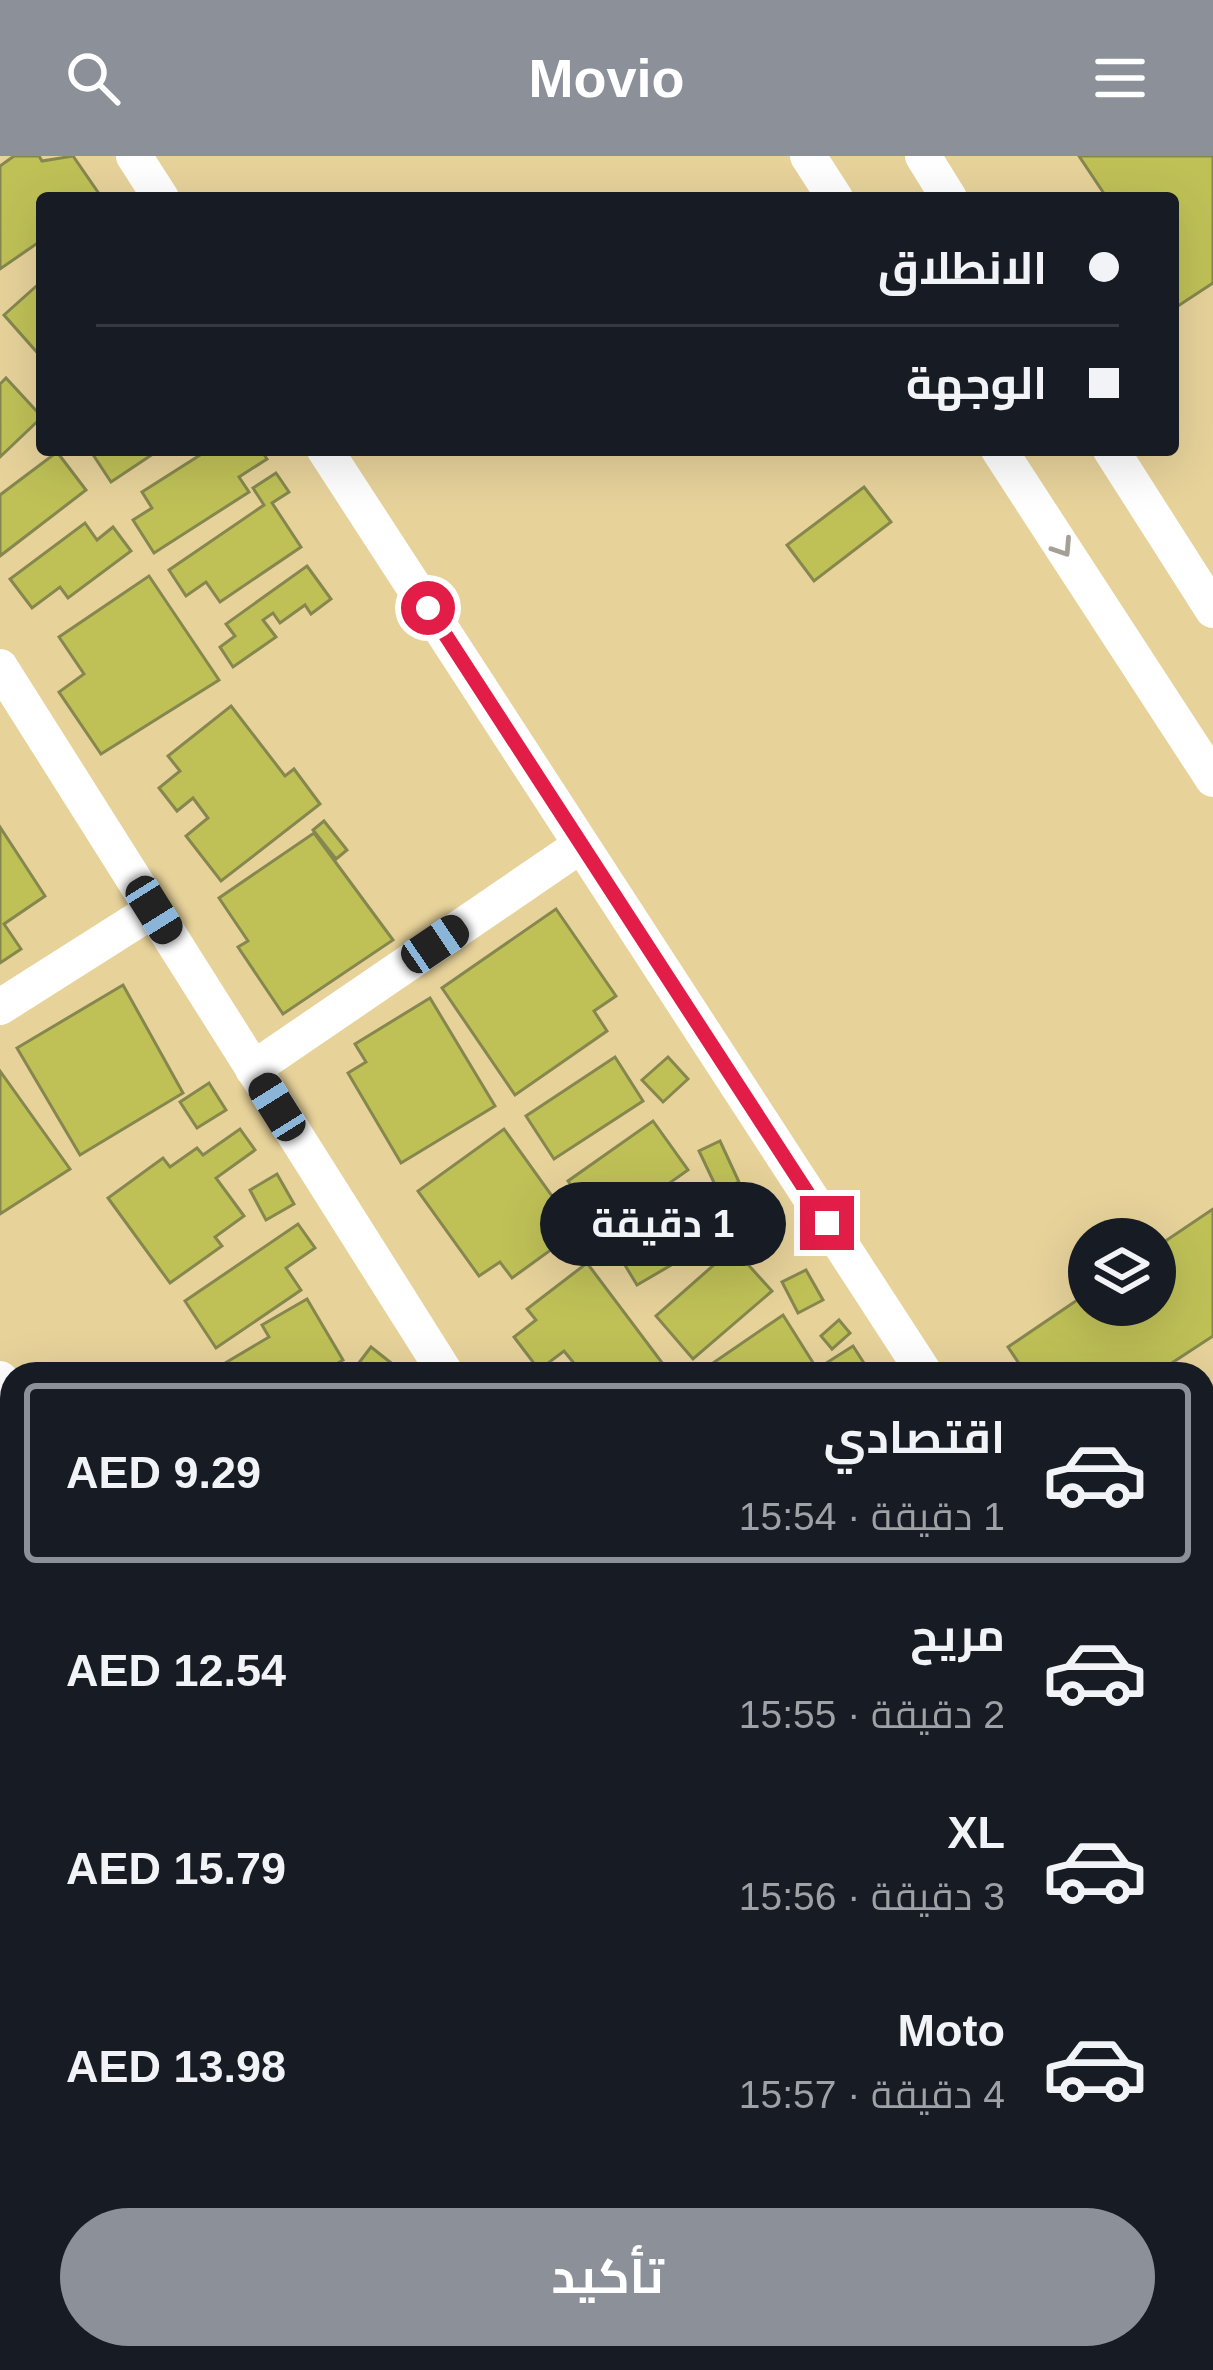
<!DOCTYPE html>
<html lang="ar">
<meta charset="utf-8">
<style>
body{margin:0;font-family:Helvetica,Cairo,sans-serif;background:#20242c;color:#f1f3f6;direction:rtl;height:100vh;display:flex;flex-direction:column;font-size:45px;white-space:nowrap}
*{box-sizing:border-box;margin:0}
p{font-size:39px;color:#9ea1a6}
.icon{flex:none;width:66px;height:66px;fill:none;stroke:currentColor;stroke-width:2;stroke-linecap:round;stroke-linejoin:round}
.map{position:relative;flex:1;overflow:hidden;direction:ltr}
.drawer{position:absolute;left:0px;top:1206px;width:1215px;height:1008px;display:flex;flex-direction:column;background:#171b24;border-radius:36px 36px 0 0;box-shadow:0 12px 48px #0002;direction:rtl}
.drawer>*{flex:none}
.guide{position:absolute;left:36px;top:36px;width:1143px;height:264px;border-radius:12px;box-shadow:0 12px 48px #0002;direction:rtl;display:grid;align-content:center;height:264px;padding:0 60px;background:#171b24}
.fabs{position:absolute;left:1068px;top:1062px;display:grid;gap:24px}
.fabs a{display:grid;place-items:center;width:108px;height:108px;border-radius:50%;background:#171b24;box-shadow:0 12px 48px #0002;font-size:60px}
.end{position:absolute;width:54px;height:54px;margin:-27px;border:15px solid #e11d48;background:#fff;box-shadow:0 0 0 6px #fff}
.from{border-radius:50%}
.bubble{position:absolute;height:84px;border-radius:42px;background:#171b24;box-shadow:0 12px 48px #0002;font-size:39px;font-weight:700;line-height:84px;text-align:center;direction:rtl}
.car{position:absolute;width:36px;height:72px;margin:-36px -18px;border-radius:15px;box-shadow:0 0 9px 3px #0007;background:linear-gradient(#222 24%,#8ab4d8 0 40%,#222 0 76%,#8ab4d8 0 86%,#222 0)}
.guide b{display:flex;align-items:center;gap:42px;height:114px;font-size:45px}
.guide b+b{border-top:3px solid #363941}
.guide i{width:30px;height:30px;background:#f1f3f6}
ul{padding:21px 0 0;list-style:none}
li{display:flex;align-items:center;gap:36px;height:180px;margin:0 24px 18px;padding:0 36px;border:6px solid transparent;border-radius:12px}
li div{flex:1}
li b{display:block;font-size:45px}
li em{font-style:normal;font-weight:700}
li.on{border-color:#8c9099}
li>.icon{width:108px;height:108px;stroke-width:1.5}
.primary-button{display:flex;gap:24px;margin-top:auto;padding:24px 60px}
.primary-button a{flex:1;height:138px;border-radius:72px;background:#8c9099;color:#fff;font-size:48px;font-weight:700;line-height:138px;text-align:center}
header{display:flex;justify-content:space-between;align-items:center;height:156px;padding:0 60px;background:#8c9099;color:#fff;font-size:54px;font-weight:700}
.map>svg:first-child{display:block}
</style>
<header><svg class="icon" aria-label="menu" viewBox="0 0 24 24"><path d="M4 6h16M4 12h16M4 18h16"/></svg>Movio<svg class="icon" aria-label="search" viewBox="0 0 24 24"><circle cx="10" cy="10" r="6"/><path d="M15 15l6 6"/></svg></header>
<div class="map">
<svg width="1213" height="2214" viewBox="0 0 1213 2214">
<rect width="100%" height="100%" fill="#e7d29a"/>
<g fill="#bfc157" stroke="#85874f" stroke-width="3">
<path d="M14 0H39L42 5 73 0 102 42H42V84L0 113V10Z"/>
<path d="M1079 0H1213V127L1178 150 1173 143V42H1107Z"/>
<path d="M42 125V202L4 159Z"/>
<path d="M6 222 42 261 0 301V228Z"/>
<path d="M90 294H159L111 326Z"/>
<path d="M208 294H261L267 303 239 321 249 336 154 397 133 364 152 352 142 336Z"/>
<path d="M57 296 86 334 0 400V339Z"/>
<path d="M276 317 289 336 272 347 301 391 220 446 206 426 186 440 169 414 264 349 253 332Z"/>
<path d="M864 331 891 366 814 425 787 389Z"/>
<path d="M85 367 97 384 113 371 131 395 68 442 60 431 32 452 10 423Z"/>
<path d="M307 410 331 443 311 458 305 449 280 467 273 457 263 464 276 481 233 511 220 491 235 480 226 468Z"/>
<path d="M149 420 219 524 101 598 59 536 84 518 59 481Z"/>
<path d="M231 550 285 620 294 613 320 648 221 725 186 680 208 662 193 642 177 655 159 632 180 615 168 600Z"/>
<path d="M324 665 347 694 336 703 313 674Z"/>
<path d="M0 671 45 740 4 768 21 793 0 807Z"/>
<path d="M314 677 393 784 283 858 238 791 248 785 219 742Z"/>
<path d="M556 753 616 840 594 855 607 875 515 939 442 832Z"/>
<path d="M123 829 183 937 80 999 17 892Z"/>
<path d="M430 842 495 950 401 1007 348 917 366 906 355 888Z"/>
<path d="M615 901 643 945 554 1003 526 960Z"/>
<path d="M668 901 688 923 663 946 642 924Z"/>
<path d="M0 915 70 1013 0 1058Z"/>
<path d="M209 927 226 954 197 972 180 946Z"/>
<path d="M653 965 688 1014 602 1075 568 1025Z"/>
<path d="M240 973 255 994 216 1022 244 1060 215 1081 222 1090 170 1127 108 1042 163 1002 170 1011 197 992 203 999Z"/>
<path d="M504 973 577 1075 512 1122 500 1106 479 1120 418 1035Z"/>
<path d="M720 985 739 1026 718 1035 699 995Z"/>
<path d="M277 1018 294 1048 266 1064 250 1034Z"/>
<path d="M702 1033 728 1076 637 1129 611 1086Z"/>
<path d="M757 1041 767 1057 744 1072 733 1057Z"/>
<path d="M1213 1053V1180L1155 1218H1026L1008 1191 1089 1136V1149H1155V1092Z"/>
<path d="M298 1068 315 1092 286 1112 301 1134 216 1192 185 1145Z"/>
<path d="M733 1092 772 1135 693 1203 656 1160Z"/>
<path d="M587 1107 663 1208 650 1218H557L573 1206 564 1195 539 1214 514 1181 536 1164 527 1153Z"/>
<path d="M806 1114 823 1144 798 1157 782 1126Z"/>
<path d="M307 1143 343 1204 320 1218H224L220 1210 269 1181 262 1169Z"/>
<path d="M783 1159 817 1213 853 1190 871 1218H697Z"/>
<path d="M839 1164 850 1177 832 1193 821 1180Z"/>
<path d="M371 1191 400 1214 396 1218H363L355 1212Z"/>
<path d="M1203 1311 1213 1325V1473L1203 1479Z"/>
<path d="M0 1450 12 1467V1489L0 1497Z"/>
<path d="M12 1512V1624L0 1608V1520Z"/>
<path d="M12 1679V1795L0 1804V1688Z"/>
<path d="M1203 2062 1213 2075V2177L1203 2164Z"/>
<path d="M1203 2194 1211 2207 1201 2214H1146L1138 2202H1203Z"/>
<path d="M932 2202H1029L1038 2214H940Z"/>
<path d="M1119 2202 1126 2214H1055L1047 2203Z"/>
</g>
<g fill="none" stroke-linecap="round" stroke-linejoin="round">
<g stroke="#fff" stroke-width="36">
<path d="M134 0 161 42"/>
<path d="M808 0 835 42"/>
<path d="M923 0 949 42"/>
<path d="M325 294 925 1218"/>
<path d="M999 294 1213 623"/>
<path d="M1111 294 1213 454"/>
<path d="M0 511 446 1218"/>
<path d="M0 851 153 754"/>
<path d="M253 913 581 689"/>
<path d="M0 1223 12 1242"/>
<path d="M1203 1645 1213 1660"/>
<path d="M1203 1815 1213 1809"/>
<path d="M0 1862 12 1854"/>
<path d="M1203 1917 1213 1910"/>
<path d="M570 2214 589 2202"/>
<path d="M754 2214 772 2202"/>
</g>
</g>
<defs><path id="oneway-chevron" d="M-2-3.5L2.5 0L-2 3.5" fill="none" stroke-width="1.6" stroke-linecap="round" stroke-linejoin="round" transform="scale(3)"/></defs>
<use stroke="#a4a096" href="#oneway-chevron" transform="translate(1063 392) rotate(57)"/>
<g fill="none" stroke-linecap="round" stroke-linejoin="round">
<path stroke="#e11d48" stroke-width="15" d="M428 452 827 1067"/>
</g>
</svg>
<div class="fabs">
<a><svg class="icon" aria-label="layers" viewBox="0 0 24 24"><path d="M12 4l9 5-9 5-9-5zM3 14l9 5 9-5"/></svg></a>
</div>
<i class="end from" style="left:428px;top:452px"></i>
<i class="end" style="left:827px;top:1067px"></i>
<div class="bubble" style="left:540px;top:1026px;width:246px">1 دقيقة</div>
<i class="car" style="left:154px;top:754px;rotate:148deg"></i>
<i class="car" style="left:435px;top:788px;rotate:56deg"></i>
<i class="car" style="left:277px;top:951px;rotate:328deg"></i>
<div class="guide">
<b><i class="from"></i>الانطلاق</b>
<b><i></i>الوجهة</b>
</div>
<section class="drawer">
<ul>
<li class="on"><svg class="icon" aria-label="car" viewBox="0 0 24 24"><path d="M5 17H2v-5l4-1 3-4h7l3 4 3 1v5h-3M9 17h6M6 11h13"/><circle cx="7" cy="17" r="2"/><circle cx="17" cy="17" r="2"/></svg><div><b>اقتصادي</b><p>1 دقيقة · 15:54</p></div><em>AED 9.29</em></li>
<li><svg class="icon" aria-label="car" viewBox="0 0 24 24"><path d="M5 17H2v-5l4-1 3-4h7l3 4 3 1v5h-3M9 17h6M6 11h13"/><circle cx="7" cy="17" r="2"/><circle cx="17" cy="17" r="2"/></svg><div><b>مريح</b><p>2 دقيقة · 15:55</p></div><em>AED 12.54</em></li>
<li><svg class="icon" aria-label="car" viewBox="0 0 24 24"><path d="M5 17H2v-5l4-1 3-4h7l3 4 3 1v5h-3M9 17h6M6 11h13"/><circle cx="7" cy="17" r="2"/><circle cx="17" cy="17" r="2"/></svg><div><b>XL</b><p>3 دقيقة · 15:56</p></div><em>AED 15.79</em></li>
<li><svg class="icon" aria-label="car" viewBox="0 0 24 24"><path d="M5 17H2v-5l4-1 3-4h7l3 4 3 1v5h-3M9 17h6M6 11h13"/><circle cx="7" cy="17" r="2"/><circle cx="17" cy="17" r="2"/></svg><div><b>Moto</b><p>4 دقيقة · 15:57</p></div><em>AED 13.98</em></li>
</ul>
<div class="primary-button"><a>تأكيد</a></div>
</section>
</div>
